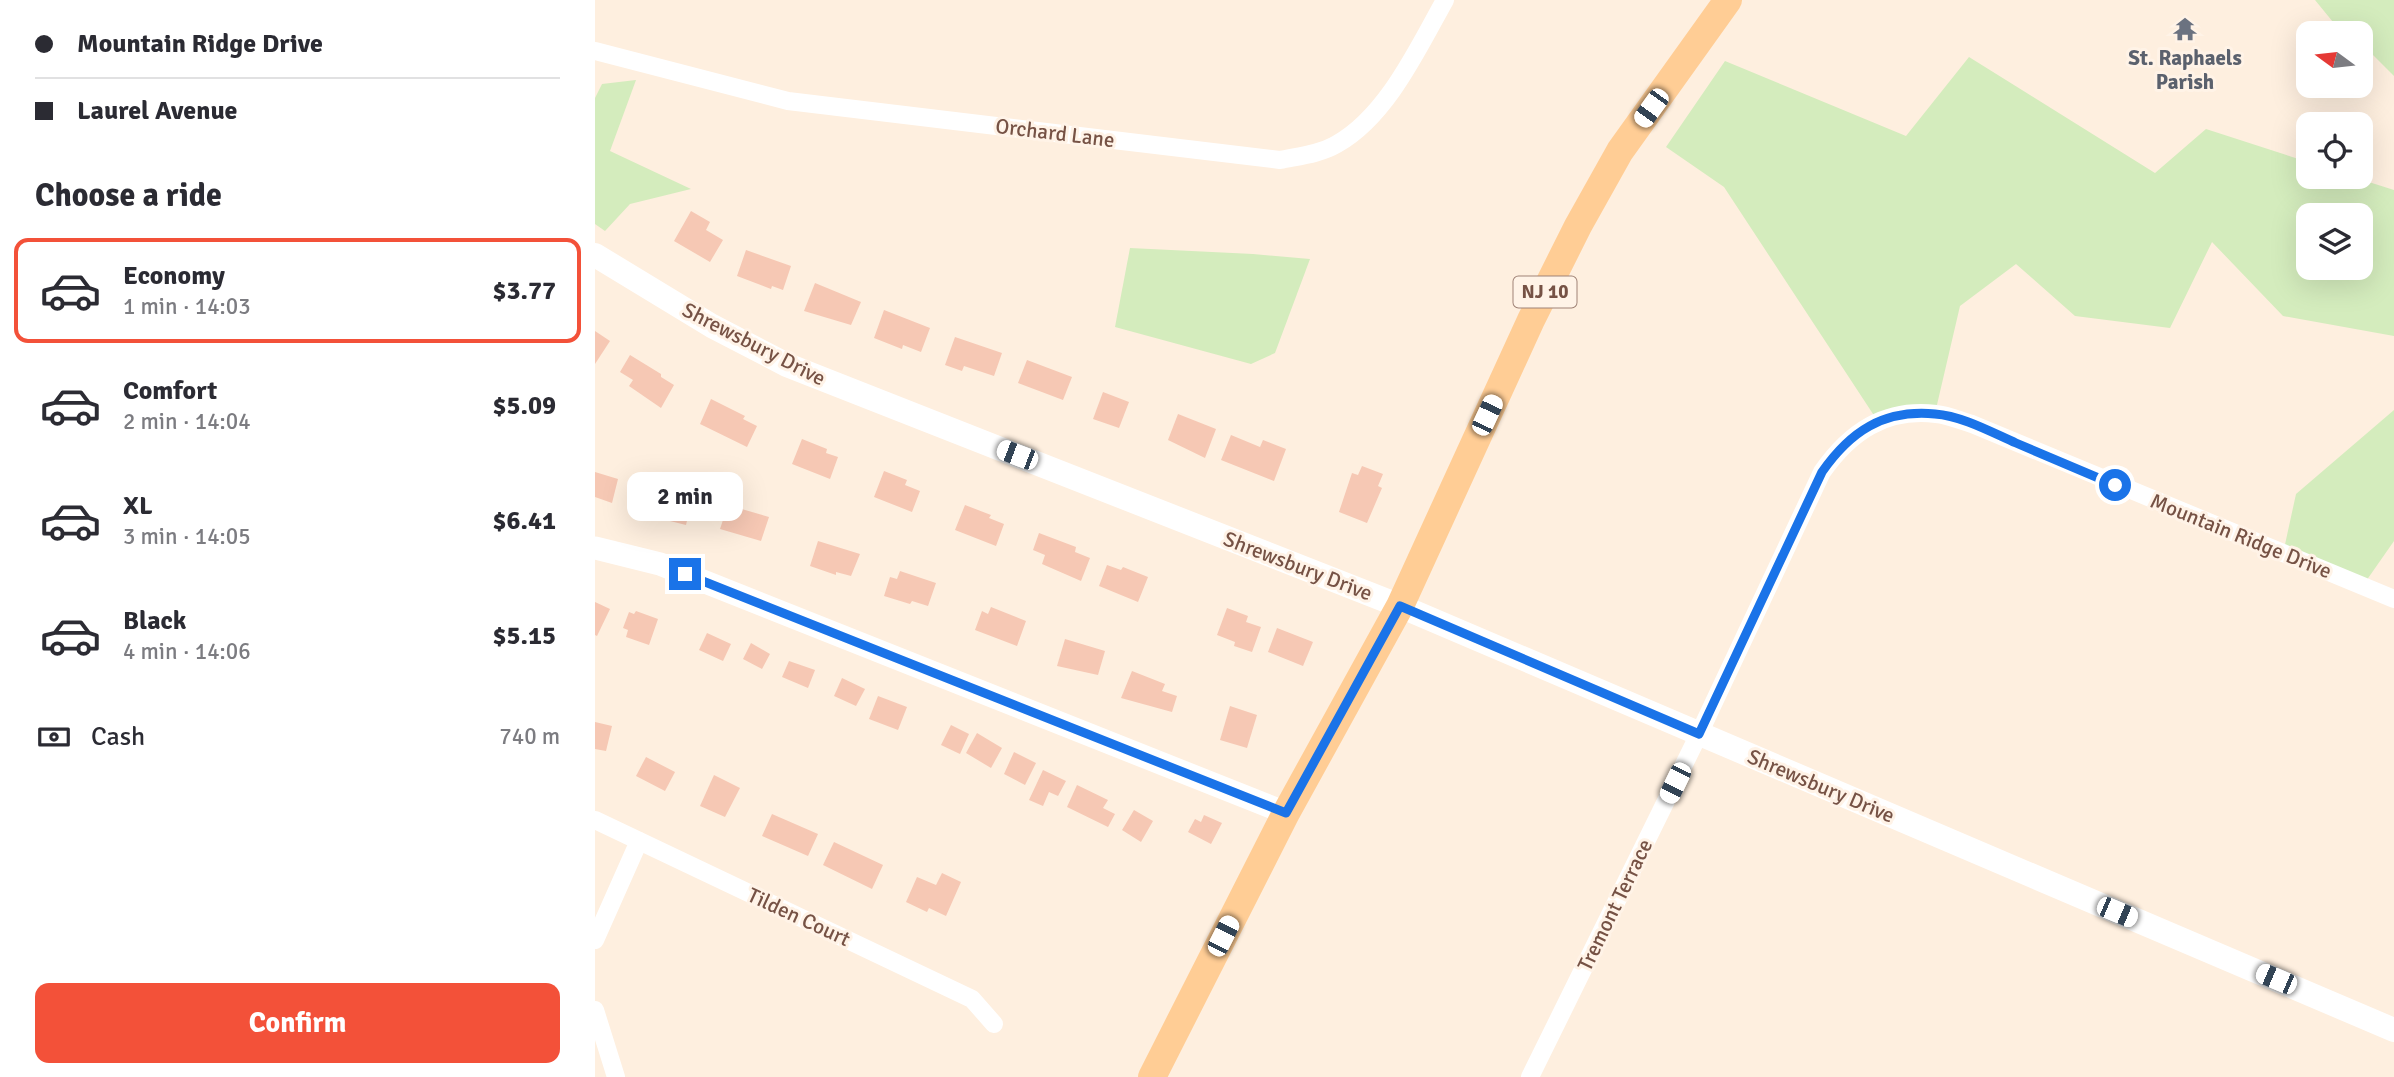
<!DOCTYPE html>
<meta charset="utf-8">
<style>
body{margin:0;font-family:Signika,sans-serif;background:#f2f2f3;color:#2b2b33;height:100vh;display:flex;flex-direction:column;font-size:26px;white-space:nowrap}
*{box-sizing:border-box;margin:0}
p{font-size:23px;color:#7c7c81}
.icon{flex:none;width:38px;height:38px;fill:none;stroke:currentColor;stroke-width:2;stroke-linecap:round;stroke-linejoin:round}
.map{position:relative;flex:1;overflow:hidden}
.details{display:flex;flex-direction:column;background:#fff;width:595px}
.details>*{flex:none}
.hud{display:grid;align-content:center;height:154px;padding:0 35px;background:#fff}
.needle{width:46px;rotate:285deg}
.controls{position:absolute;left:1701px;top:21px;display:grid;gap:14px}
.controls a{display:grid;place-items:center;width:77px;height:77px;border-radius:14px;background:#fff;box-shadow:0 7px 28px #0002;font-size:35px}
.end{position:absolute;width:32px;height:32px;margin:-16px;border:9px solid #1a73e8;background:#fff;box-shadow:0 0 0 4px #fff}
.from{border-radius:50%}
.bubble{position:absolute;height:49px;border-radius:14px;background:#fff;box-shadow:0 7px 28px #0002;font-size:23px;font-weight:700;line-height:49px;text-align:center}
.car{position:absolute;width:21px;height:42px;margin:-21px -10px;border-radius:9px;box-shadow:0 0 5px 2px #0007;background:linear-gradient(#fff 24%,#345 0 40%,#fff 0 76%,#345 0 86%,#fff 0)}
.hud b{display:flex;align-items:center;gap:24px;height:66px;font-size:26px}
.hud b+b{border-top:2px solid #e1e1e2}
.hud i{width:18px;height:18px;background:#2b2b33}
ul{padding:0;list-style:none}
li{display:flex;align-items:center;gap:21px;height:105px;margin:0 14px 10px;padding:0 21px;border:4px solid transparent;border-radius:14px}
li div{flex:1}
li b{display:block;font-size:26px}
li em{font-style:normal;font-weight:700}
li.current{border-color:#f35139}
li>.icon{width:63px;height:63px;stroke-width:1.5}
h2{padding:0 35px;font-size:32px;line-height:84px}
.pay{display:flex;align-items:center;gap:18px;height:77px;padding:0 35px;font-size:26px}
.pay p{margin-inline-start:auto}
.primary-button{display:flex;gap:14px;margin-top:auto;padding:14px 35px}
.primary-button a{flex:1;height:80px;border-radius:14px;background:#f35139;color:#fff;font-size:28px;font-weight:700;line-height:80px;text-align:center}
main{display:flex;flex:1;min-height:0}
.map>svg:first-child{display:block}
</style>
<main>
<section class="details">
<div class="hud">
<b><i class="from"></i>Mountain Ridge Drive</b>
<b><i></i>Laurel Avenue</b>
</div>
<h2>Choose a ride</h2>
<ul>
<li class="current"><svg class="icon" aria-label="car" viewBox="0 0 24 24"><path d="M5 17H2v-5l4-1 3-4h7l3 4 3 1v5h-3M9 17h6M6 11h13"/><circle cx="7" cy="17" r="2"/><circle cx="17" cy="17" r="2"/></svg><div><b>Economy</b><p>1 min · 14:03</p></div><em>$3.77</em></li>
<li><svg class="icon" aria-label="car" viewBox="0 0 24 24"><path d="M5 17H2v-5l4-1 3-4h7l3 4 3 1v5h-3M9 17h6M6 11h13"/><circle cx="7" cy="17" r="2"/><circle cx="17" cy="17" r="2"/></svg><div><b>Comfort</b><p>2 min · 14:04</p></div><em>$5.09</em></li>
<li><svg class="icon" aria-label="car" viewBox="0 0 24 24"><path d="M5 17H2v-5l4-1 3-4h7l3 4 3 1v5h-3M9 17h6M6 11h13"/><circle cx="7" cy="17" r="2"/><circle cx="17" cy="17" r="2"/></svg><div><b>XL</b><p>3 min · 14:05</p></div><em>$6.41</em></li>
<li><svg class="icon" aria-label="car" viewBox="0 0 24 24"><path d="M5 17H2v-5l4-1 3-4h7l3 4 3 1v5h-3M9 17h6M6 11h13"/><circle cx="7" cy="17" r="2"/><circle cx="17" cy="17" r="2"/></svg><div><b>Black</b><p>4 min · 14:06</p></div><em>$5.15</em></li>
</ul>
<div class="pay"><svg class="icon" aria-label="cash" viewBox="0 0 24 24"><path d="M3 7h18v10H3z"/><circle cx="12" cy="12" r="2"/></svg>Cash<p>740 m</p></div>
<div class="primary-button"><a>Confirm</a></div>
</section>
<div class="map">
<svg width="1799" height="1077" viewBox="0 0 1799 1077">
<rect width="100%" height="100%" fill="#feefdf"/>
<g fill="#d4ecbd" fill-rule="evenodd">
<path d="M1720 0H1799V76L1771 48 1766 50V33H1747Z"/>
<path d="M1374 57 1560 173 1611 129 1713 162V177H1758L1799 190V336L1688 316 1617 242 1575 328 1480 316 1421 264 1365 306 1341 409 1280 417 1129 187 1071 147 1130 61 1311 136ZM1713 215H1766V268H1713Z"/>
<path d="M41 80 15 151 96 189 35 204 10 231 0 224V98L7 84Z"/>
<path d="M535 248 658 254 715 259 680 353 656 364 520 327Z"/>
<path d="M1799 410V541L1769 584 1689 549 1701 494Z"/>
</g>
<g fill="#f6c8b4">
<path d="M96 211 115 222 111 230 128 240 115 262 79 241Z"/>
<path d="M151 250 196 266 188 290 177 286 176 289 142 276Z"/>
<path d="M220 283 266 302 256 325 209 311Z"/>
<path d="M289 310 335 328 326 352 308 345 307 349 279 338Z"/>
<path d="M0 331 15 341 0 364Z"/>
<path d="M360 337 407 353 399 376 369 366 367 371 350 365Z"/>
<path d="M35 355 66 374V377L79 385 66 408 34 386 38 380 25 372Z"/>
<path d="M432 360 477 377 468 400 423 383Z"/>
<path d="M508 392 534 402 524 428 498 419Z"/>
<path d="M116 399 150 416 148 419 162 426 152 447 105 424Z"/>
<path d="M583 414 621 429 610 458 573 440Z"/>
<path d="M636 435 665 447 668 440 691 449 679 481 626 460Z"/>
<path d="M207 439 232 449 231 453 243 457 235 479 197 464Z"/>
<path d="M767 466 788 474 783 486 787 488 772 523 744 512 757 473 763 475Z"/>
<path d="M289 471 312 480 310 485 325 491 317 512 279 497Z"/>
<path d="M0 472 23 479 17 503 0 497Z"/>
<path d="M58 488 84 494 85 491 98 495 91 525 51 515Z"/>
<path d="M133 505 174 517 166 541 125 529Z"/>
<path d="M370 505 396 515 394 518 409 524 401 546 360 530Z"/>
<path d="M444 533 481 547 480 552 495 558 486 581 447 564 450 555 438 550Z"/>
<path d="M223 541 265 554 256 576 241 572V575L215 566Z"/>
<path d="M512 565 526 570 528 567 553 577 543 602 504 586Z"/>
<path d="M305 571 341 583 333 606 317 601 315 604 289 596 295 577 302 579Z"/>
<path d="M0 602 15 609 2 636 0 635Z"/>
<path d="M396 607 431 621 422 646 380 630 387 611 393 614Z"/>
<path d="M632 608 653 616 651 622 666 627 657 652 639 646 640 642 622 635Z"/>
<path d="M41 611 63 619 54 645 31 637 33 630 28 628 34 612 39 614Z"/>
<path d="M682 628 718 642 708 666 673 652Z"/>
<path d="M112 633 136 644 128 661 104 650Z"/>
<path d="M470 639 510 651 503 675 462 666Z"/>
<path d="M156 643 175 654 167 669 148 659Z"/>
<path d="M194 661 220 670 213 688 187 677Z"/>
<path d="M537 671 570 684 567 691 582 696 577 712 526 698Z"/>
<path d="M247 678 270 689 261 706 239 696Z"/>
<path d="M283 696 312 707 303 730 274 719Z"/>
<path d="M635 706 662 715 652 748 625 740Z"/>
<path d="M0 722 17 726 11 751 0 749Z"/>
<path d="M356 725 374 734 365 754 346 745Z"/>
<path d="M382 733 407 748 396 768 371 753Z"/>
<path d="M419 752 441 763 430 785 409 774Z"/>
<path d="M51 757 80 772 70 791 41 776Z"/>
<path d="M448 770 471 781 463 796 454 792 448 806 434 800Z"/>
<path d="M119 775 145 788 130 817 105 806Z"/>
<path d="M482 785 513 800 508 808 520 814 513 827 472 807Z"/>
<path d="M539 810 558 821 546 842 527 830Z"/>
<path d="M177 814 223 834 213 856 167 836Z"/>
<path d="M609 815 627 823 616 844 593 832 600 819 606 822Z"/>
<path d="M239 842 288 865 277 889 228 865Z"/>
<path d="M347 873 366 882 351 916 334 908 332 912 311 902 322 877 341 885Z"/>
</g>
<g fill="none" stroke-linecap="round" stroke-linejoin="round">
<g stroke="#fff" stroke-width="18">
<path d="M0 51 193 101 685 160C704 156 725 154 742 144 792 116 823 48 850 0"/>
<path d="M0 820 377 999 399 1024"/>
<path d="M0 940 44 841"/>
<path d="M0 1010 21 1077"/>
<path d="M935 1077 1104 734 1227 472C1255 432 1290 408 1341 414 1353 415 1366 421 1377 424L1799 599"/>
</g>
<path stroke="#fff" stroke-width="23" d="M0 548 65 564 691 813"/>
<path stroke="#fff" stroke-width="24" d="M0 255 117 326 192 365 805 606 1799 1030"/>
<path stroke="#ffcd95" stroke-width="28" d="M557 1077 691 813 805 606 936 320 983 226 1025 151 1133 0"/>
</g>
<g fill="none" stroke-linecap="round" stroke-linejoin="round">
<path stroke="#1a73e8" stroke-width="9" d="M90 574 691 813 805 606 1104 734 1227 472C1255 432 1288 409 1340 414 1367 416 1396 432 1421 443 1454 457 1487 471 1520 485"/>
</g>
<defs>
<g id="temple-bare" transform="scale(1.89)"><path d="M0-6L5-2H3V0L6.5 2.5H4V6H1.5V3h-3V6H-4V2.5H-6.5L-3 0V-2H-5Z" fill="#6b7280" stroke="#fff3e7" stroke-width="2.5" paint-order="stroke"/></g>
</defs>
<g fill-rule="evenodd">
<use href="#temple-bare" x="1590" y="29"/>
</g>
<g text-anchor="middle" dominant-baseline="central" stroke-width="6" stroke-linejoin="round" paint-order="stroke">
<rect fill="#fff3e7" stroke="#9f8276" stroke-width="2" x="918.5" y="276.5" width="63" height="31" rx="5"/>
<g font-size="19" font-weight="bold" fill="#765245">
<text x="950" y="292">NJ 10</text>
</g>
<g font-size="21" font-weight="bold" fill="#5b616d" stroke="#fff3e7">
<text x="1590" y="58">St. Raphaels<tspan x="1590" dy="24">Parish</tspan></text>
</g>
<g font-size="21" fill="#765245" stroke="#fff3e7">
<text transform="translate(460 133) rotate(7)">Orchard Lane</text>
<text transform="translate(159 344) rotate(27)">Shrewsbury Drive</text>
<text transform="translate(1646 536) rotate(22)">Mountain Ridge Drive</text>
<text transform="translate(703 566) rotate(21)">Shrewsbury Drive</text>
<text transform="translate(1226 786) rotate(23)">Shrewsbury Drive</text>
<text transform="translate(1020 905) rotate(-64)">Tremont Terrace</text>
<text transform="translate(204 917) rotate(25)">Tilden Court</text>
</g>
</g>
</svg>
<div class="controls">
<a><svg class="needle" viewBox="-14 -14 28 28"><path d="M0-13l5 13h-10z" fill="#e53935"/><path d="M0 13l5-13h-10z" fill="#7c7c81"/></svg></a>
<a><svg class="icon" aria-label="locate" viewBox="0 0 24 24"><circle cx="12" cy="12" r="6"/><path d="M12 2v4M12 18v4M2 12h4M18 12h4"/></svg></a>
<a><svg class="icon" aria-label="layers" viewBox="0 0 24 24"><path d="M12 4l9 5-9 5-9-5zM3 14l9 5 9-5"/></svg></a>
</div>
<i class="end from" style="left:1520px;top:485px"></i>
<i class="end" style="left:90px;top:574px"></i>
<div class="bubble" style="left:32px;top:472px;width:116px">2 min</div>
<i class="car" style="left:1056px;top:108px;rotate:216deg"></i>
<i class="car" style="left:892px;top:415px;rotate:25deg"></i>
<i class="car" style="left:422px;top:455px;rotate:291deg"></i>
<i class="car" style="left:1080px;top:783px;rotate:206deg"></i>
<i class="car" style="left:1522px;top:912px;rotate:113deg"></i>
<i class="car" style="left:628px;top:936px;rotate:27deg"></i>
<i class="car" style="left:1681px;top:979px;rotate:293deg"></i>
</div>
</main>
